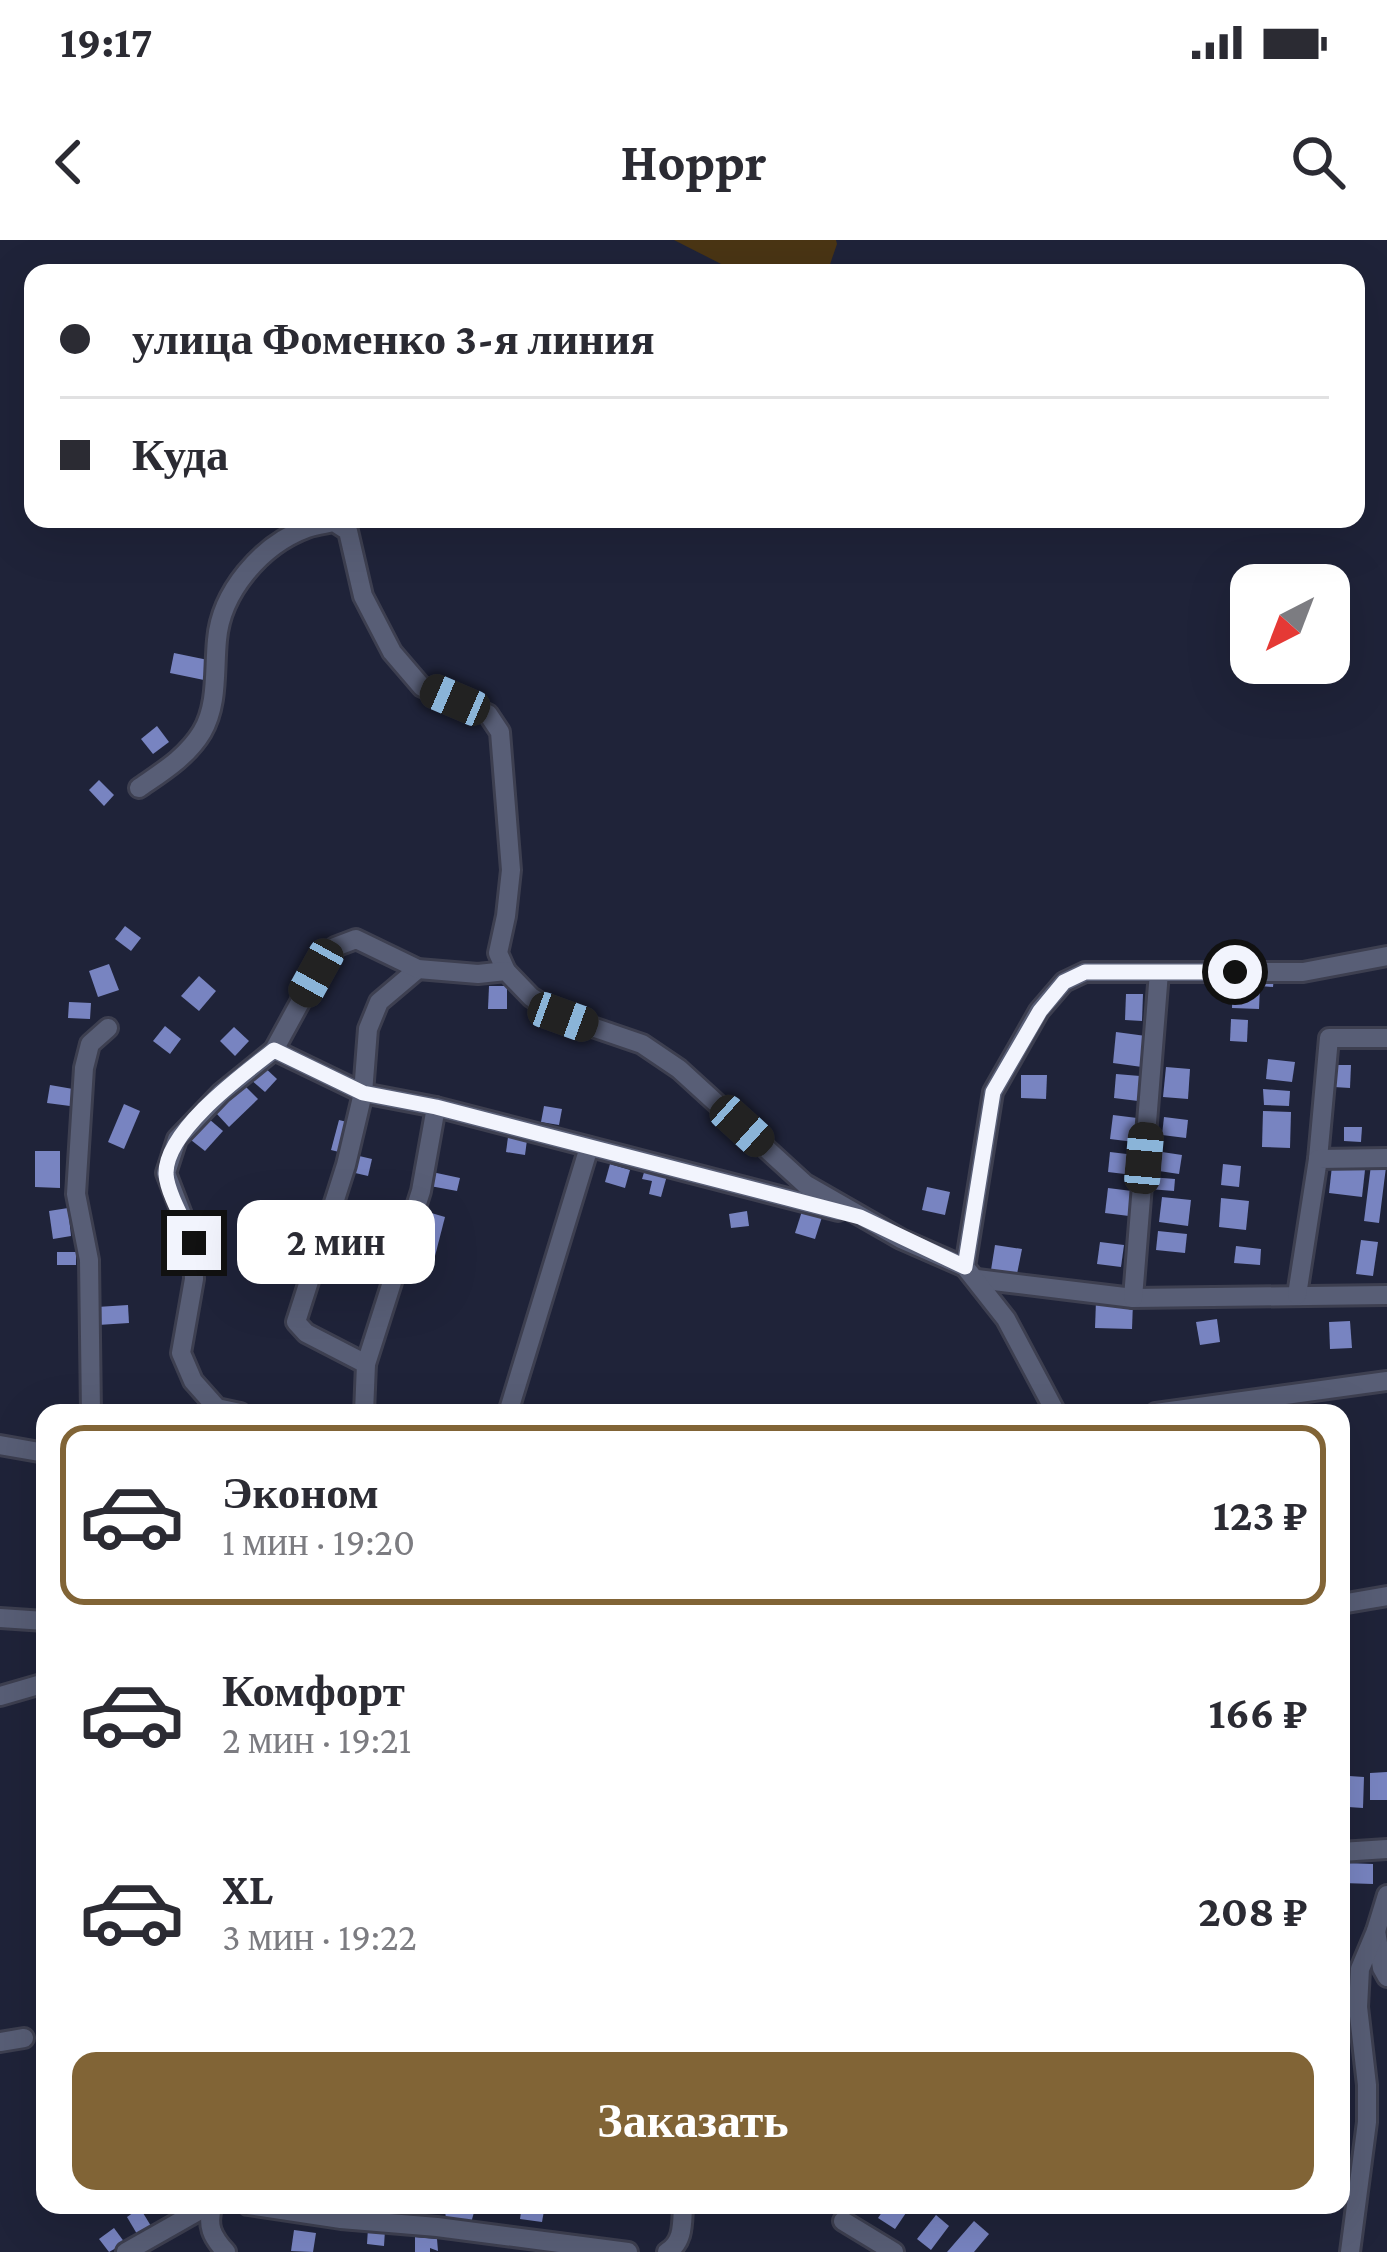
<!DOCTYPE html>
<html lang="ru">
<meta charset="utf-8">
<style>
body{margin:0;font-family:"Crimson Pro",serif;background:#f7f7f7;color:#2b2b33;height:100vh;display:flex;flex-direction:column;font-size:45px;white-space:nowrap}
*{box-sizing:border-box;margin:0}
p{font-size:39px;color:#7c7c81}
.icon{flex:none;width:66px;height:66px;fill:none;stroke:currentColor;stroke-width:2;stroke-linecap:round;stroke-linejoin:round}
.map{position:relative;flex:1;overflow:hidden}
.drawer{position:absolute;left:36px;top:1164px;width:1314px;height:810px;display:flex;flex-direction:column;background:#fff;border-radius:24px;box-shadow:0 12px 48px #0002}
.drawer>*{flex:none}
.banner{position:absolute;left:24px;top:24px;width:1341px;height:264px;border-radius:24px;box-shadow:0 12px 48px #0002;display:grid;align-content:center;height:264px;padding:0 36px;background:#fff}
.needle{width:78px;rotate:222deg}
.buttons{position:absolute;left:1230px;top:324px;display:grid;gap:24px}
.buttons a{display:grid;place-items:center;width:120px;height:120px;border-radius:24px;background:#fff;box-shadow:0 12px 48px #0002;font-size:60px}
.end{position:absolute;width:54px;height:54px;margin:-27px;border:15px solid #f2f4fd;background:#111;box-shadow:0 0 0 6px #111}
.from{border-radius:50%}
.bubble{position:absolute;height:84px;border-radius:24px;background:#fff;box-shadow:0 12px 48px #0002;font-size:39px;font-weight:700;line-height:84px;text-align:center}
.car{position:absolute;width:36px;height:72px;margin:-36px -18px;border-radius:15px;box-shadow:0 0 9px 3px #0007;background:linear-gradient(#222 24%,#8ab4d8 0 40%,#222 0 76%,#8ab4d8 0 86%,#222 0)}
.banner b{display:flex;align-items:center;gap:42px;height:114px;font-size:45px}
.banner b+b{border-top:3px solid #e1e1e2}
.banner i{width:30px;height:30px;background:#2b2b33}
ul{padding:21px 0 0;list-style:none}
li{display:flex;align-items:center;gap:36px;height:180px;margin:0 24px 18px;padding:0 12px;border:6px solid transparent;border-radius:24px}
li div{flex:1}
li b{display:block;font-size:45px}
li em{font-style:normal;font-weight:700}
li.on{border-color:#816436}
li>.icon{width:108px;height:108px;stroke-width:1.5}
.cta{display:flex;gap:24px;margin-top:auto;padding:24px 36px}
.cta a{flex:1;height:138px;border-radius:24px;background:#816436;color:#fff;font-size:48px;font-weight:700;line-height:138px;text-align:center}
.status{display:flex;justify-content:space-between;align-items:center;height:84px;padding:0 60px;background:#fff;direction:ltr}
.status svg{height:33px;fill:currentColor}
header{display:flex;justify-content:space-between;align-items:center;height:156px;padding:0 36px;background:#fff;font-size:54px;font-weight:700}
.map>svg:first-child{display:block}
</style>
<div class="status"><b>19:17</b><svg viewBox="0 0 49 12"><path d="M0 12V9h3v3zM5 12V6h3v6zM10 12V3h3v9zM15 12V0h3v12zM26 1h20v11H26zM47 4h2v5h-2z"/></svg></div>
<header><svg class="icon" aria-label="back" viewBox="0 0 24 24"><path d="M15 5l-7 7 7 7"/></svg>Hoppr<svg class="icon" aria-label="search" viewBox="0 0 24 24"><circle cx="10" cy="10" r="6"/><path d="M15 15l6 6"/></svg></header>
<div class="map">
<svg width="1387" height="2012" viewBox="0 0 1387 2012">
<rect width="100%" height="100%" fill="#1f2339"/>
<path fill="#4a3514" d="M674 0H836L837 4 827 33H745L731 29Z"/>
<g fill="#7884c1">
<path d="M174 413 208 420 204 440 170 433Z"/>
<path d="M157 486 169 502 153 514 141 499Z"/>
<path d="M99 540 114 555 104 566 89 550Z"/>
<path d="M125 686 141 698 131 711 115 699Z"/>
<path d="M109 724 119 750 98 757 89 731Z"/>
<path d="M1233 735 1274 736 1273 747 1260 746 1259 769 1232 768Z"/>
<path d="M199 736 216 751 199 771 181 756Z"/>
<path d="M489 746H507V769H488Z"/>
<path d="M1126 754H1143L1142 781 1125 780Z"/>
<path d="M69 762 91 763 90 779 68 778Z"/>
<path d="M1231 779 1248 780 1247 802 1230 801Z"/>
<path d="M165 786 181 799 170 814 153 801Z"/>
<path d="M234 787 249 801 235 816 220 801Z"/>
<path d="M1116 792 1146 796 1142 827 1113 823Z"/>
<path d="M1268 819 1295 822 1292 842 1266 839Z"/>
<path d="M262 825 277 839 265 852 250 839Z"/>
<path d="M1335 825H1351L1350 848 1334 847Z"/>
<path d="M1166 827 1190 829 1188 859 1163 857Z"/>
<path d="M1116 834 1140 836 1138 861 1114 858Z"/>
<path d="M1021 835H1047L1046 859 1021 858Z"/>
<path d="M50 845 73 849 70 866 47 863Z"/>
<path d="M244 845 258 859 229 887 216 873Z"/>
<path d="M1263 849 1290 851 1289 866 1264 865Z"/>
<path d="M124 864 140 871 124 909 108 902Z"/>
<path d="M544 866 562 869 559 885 541 882Z"/>
<path d="M1263 871 1291 872 1290 908 1262 907Z"/>
<path d="M1113 875 1137 878 1134 902 1110 899Z"/>
<path d="M1164 877 1188 880 1186 898 1162 895Z"/>
<path d="M209 879 223 891 205 911 191 900Z"/>
<path d="M339 880 351 883 343 913 331 910Z"/>
<path d="M1344 887H1362L1361 902 1344 901Z"/>
<path d="M508 897 527 900 525 915 506 912Z"/>
<path d="M35 911H60V948L35 947Z"/>
<path d="M1110 912 1135 915 1133 935 1108 932Z"/>
<path d="M1162 912 1182 915 1179 934 1159 931Z"/>
<path d="M355 915 372 919 368 936 351 932Z"/>
<path d="M610 924 630 930 625 948 605 942Z"/>
<path d="M1223 924 1241 926 1239 947 1221 945Z"/>
<path d="M1371 925 1386 927 1379 983 1364 981Z"/>
<path d="M646 926 668 932 661 957 649 954 652 941 642 939Z"/>
<path d="M1332 926 1365 930 1362 957 1329 953Z"/>
<path d="M432 932 460 938 457 951 430 946Z"/>
<path d="M1150 937 1175 939 1174 951 1149 949Z"/>
<path d="M927 947 950 952 945 975 922 970Z"/>
<path d="M1108 948 1132 951 1129 976 1105 973Z"/>
<path d="M1162 957 1191 960 1188 986 1159 982Z"/>
<path d="M1221 958 1249 961 1246 990 1219 987Z"/>
<path d="M68 968 71 996 53 999 49 971Z"/>
<path d="M803 968 823 974 815 999 795 993Z"/>
<path d="M421 970 445 977 435 1016 410 1009Z"/>
<path d="M747 971 749 986 731 988 729 974Z"/>
<path d="M1158 991 1187 994 1185 1013 1156 1010Z"/>
<path d="M1361 1000 1378 1002 1373 1036 1356 1034Z"/>
<path d="M1100 1002 1124 1005 1121 1027 1097 1024Z"/>
<path d="M995 1005 1022 1009 1017 1034 991 1030Z"/>
<path d="M1236 1006 1261 1009 1260 1025 1234 1023Z"/>
<rect x="57" y="1012" width="19" height="13"/>
<path d="M1096 1061 1133 1062 1132 1089 1095 1088Z"/>
<path d="M128 1065 129 1083 98 1085 97 1067Z"/>
<path d="M1217 1079 1220 1102 1200 1105 1196 1082Z"/>
<path d="M1350 1081 1352 1108 1330 1109 1329 1082Z"/>
<path d="M1387 1532V1560H1370V1533Z"/>
<path d="M1349 1536 1364 1537 1363 1568 1348 1567Z"/>
<path d="M1344 1623 1373 1624V1644L1343 1643Z"/>
<path d="M451 1965H476L471 1983 446 1981 445 1968Z"/>
<path d="M522 1965H545L542 1982 520 1979Z"/>
<path d="M887 1965H900L908 1970 895 1989 878 1978Z"/>
<path d="M140 1968 151 1986 137 1994 127 1977Z"/>
<path d="M936 1975 949 1986 931 2010 917 1999Z"/>
<path d="M974 1981 989 1994 974 2012H947Z"/>
<path d="M114 1988 125 2003 109 2012 99 1999Z"/>
<path d="M368 1988 385 1990 384 2006 367 2004Z"/>
<path d="M294 1990 316 1993 313 2012 291 2011Z"/>
<path d="M415 1997 437 1999 438 2011 430 2008V2012H415Z"/>
</g>
<g fill="none" stroke-linecap="round" stroke-linejoin="round">
<g stroke="#3d3f50" stroke-width="24">
<g id="minor">
<path d="M139 548C162 532 187 517 202 492 218 465 214 431 217 400 221 352 261 305 307 288 315 285 325 284 334 282L348 291 363 356 392 412 422 447 488 474 500 492 511 630 506 676 498 713 506 731"/>
<path d="M274 810 363 853 436 867 838 971"/>
<path d="M1318 919 1329 798H1387"/>
<path d="M977 1039 1133 1058 1387 1055"/>
<path d="M1297 1055 1318 919 1387 918"/>
<path d="M1133 1058 1159 732"/>
<path d="M366 1124 306 1093 296 1082 346 925 363 853 368 789 379 762 418 729"/>
<path d="M91 1173 89 1020 76 954 84 828 90 804 108 788"/>
<path d="M240 1173 217 1168 193 1141 181 1113 194 1039 193 1003 166 933 177 899 221 853 274 810 316 733 335 707 356 699 418 729 478 734 506 731 531 757 563 777 642 804 679 829 805 944 901 999 965 1027"/>
<path d="M364 1173 366 1124 421 951 436 867"/>
<path d="M508 1173 589 907"/>
<path d="M1056 1173 1006 1079 965 1027 993 852 1039 771 1064 742 1085 732H1303L1387 716"/>
<path d="M1156 1173 1387 1141"/>
<path d="M0 1205 45 1213"/>
<path d="M1341 1364 1387 1356"/>
<path d="M0 1378 45 1381"/>
<path d="M0 1456 45 1443"/>
<path d="M1341 1612 1387 1609"/>
<path d="M1376 1691 1382 1728 1387 1737"/>
<path d="M0 1802 24 1798"/>
<path d="M213 1965C206 1985 212 1997 226 2012"/>
<path d="M248 1965 341 1979 437 1987 628 2012"/>
<path d="M843 1981 894 2012"/>
<path d="M126 2012 209 1965"/>
<path d="M667 2012C684 2002 682 1983 683 1965"/>
<path d="M1350 2012 1367 1882V1845L1358 1767 1360 1729 1376 1691 1387 1655"/>
</g>
</g>
<use href="#minor" stroke="#585e76" stroke-width="18"/>
</g>
<g fill="none" stroke-linecap="round" stroke-linejoin="round">
<path stroke="#f2f4fd" stroke-width="15" d="M194 1003C186 985 167 953 166 934 165 891 243 834 274 810L363 853 436 867 860 977 965 1027 993 852 1040 771 1064 742 1085 732H1235"/>
</g>
</svg>
<div class="buttons">
<a><svg class="needle" viewBox="-14 -14 28 28"><path d="M0-13l5 13h-10z" fill="#e53935"/><path d="M0 13l5-13h-10z" fill="#7c7c81"/></svg></a>
</div>
<i class="end from" style="left:1235px;top:732px"></i>
<i class="end" style="left:194px;top:1003px"></i>
<div class="bubble" style="left:237px;top:960px;width:198px">2 мин</div>
<i class="car" style="left:455px;top:460px;rotate:293deg"></i>
<i class="car" style="left:316px;top:733px;rotate:209deg"></i>
<i class="car" style="left:563px;top:777px;rotate:110deg"></i>
<i class="car" style="left:742px;top:886px;rotate:132deg"></i>
<i class="car" style="left:1144px;top:918px;rotate:5deg"></i>
<div class="banner">
<b><i class="from"></i>улица Фоменко 3-я линия</b>
<b><i></i>Куда</b>
</div>
<section class="drawer">
<ul>
<li class="on"><svg class="icon" aria-label="car" viewBox="0 0 24 24"><path d="M5 17H2v-5l4-1 3-4h7l3 4 3 1v5h-3M9 17h6M6 11h13"/><circle cx="7" cy="17" r="2"/><circle cx="17" cy="17" r="2"/></svg><div><b>Эконом</b><p>1 мин · 19:20</p></div><em>123 ₽</em></li>
<li><svg class="icon" aria-label="car" viewBox="0 0 24 24"><path d="M5 17H2v-5l4-1 3-4h7l3 4 3 1v5h-3M9 17h6M6 11h13"/><circle cx="7" cy="17" r="2"/><circle cx="17" cy="17" r="2"/></svg><div><b>Комфорт</b><p>2 мин · 19:21</p></div><em>166 ₽</em></li>
<li><svg class="icon" aria-label="car" viewBox="0 0 24 24"><path d="M5 17H2v-5l4-1 3-4h7l3 4 3 1v5h-3M9 17h6M6 11h13"/><circle cx="7" cy="17" r="2"/><circle cx="17" cy="17" r="2"/></svg><div><b>XL</b><p>3 мин · 19:22</p></div><em>208 ₽</em></li>
</ul>
<div class="cta"><a>Заказать</a></div>
</section>
</div>
